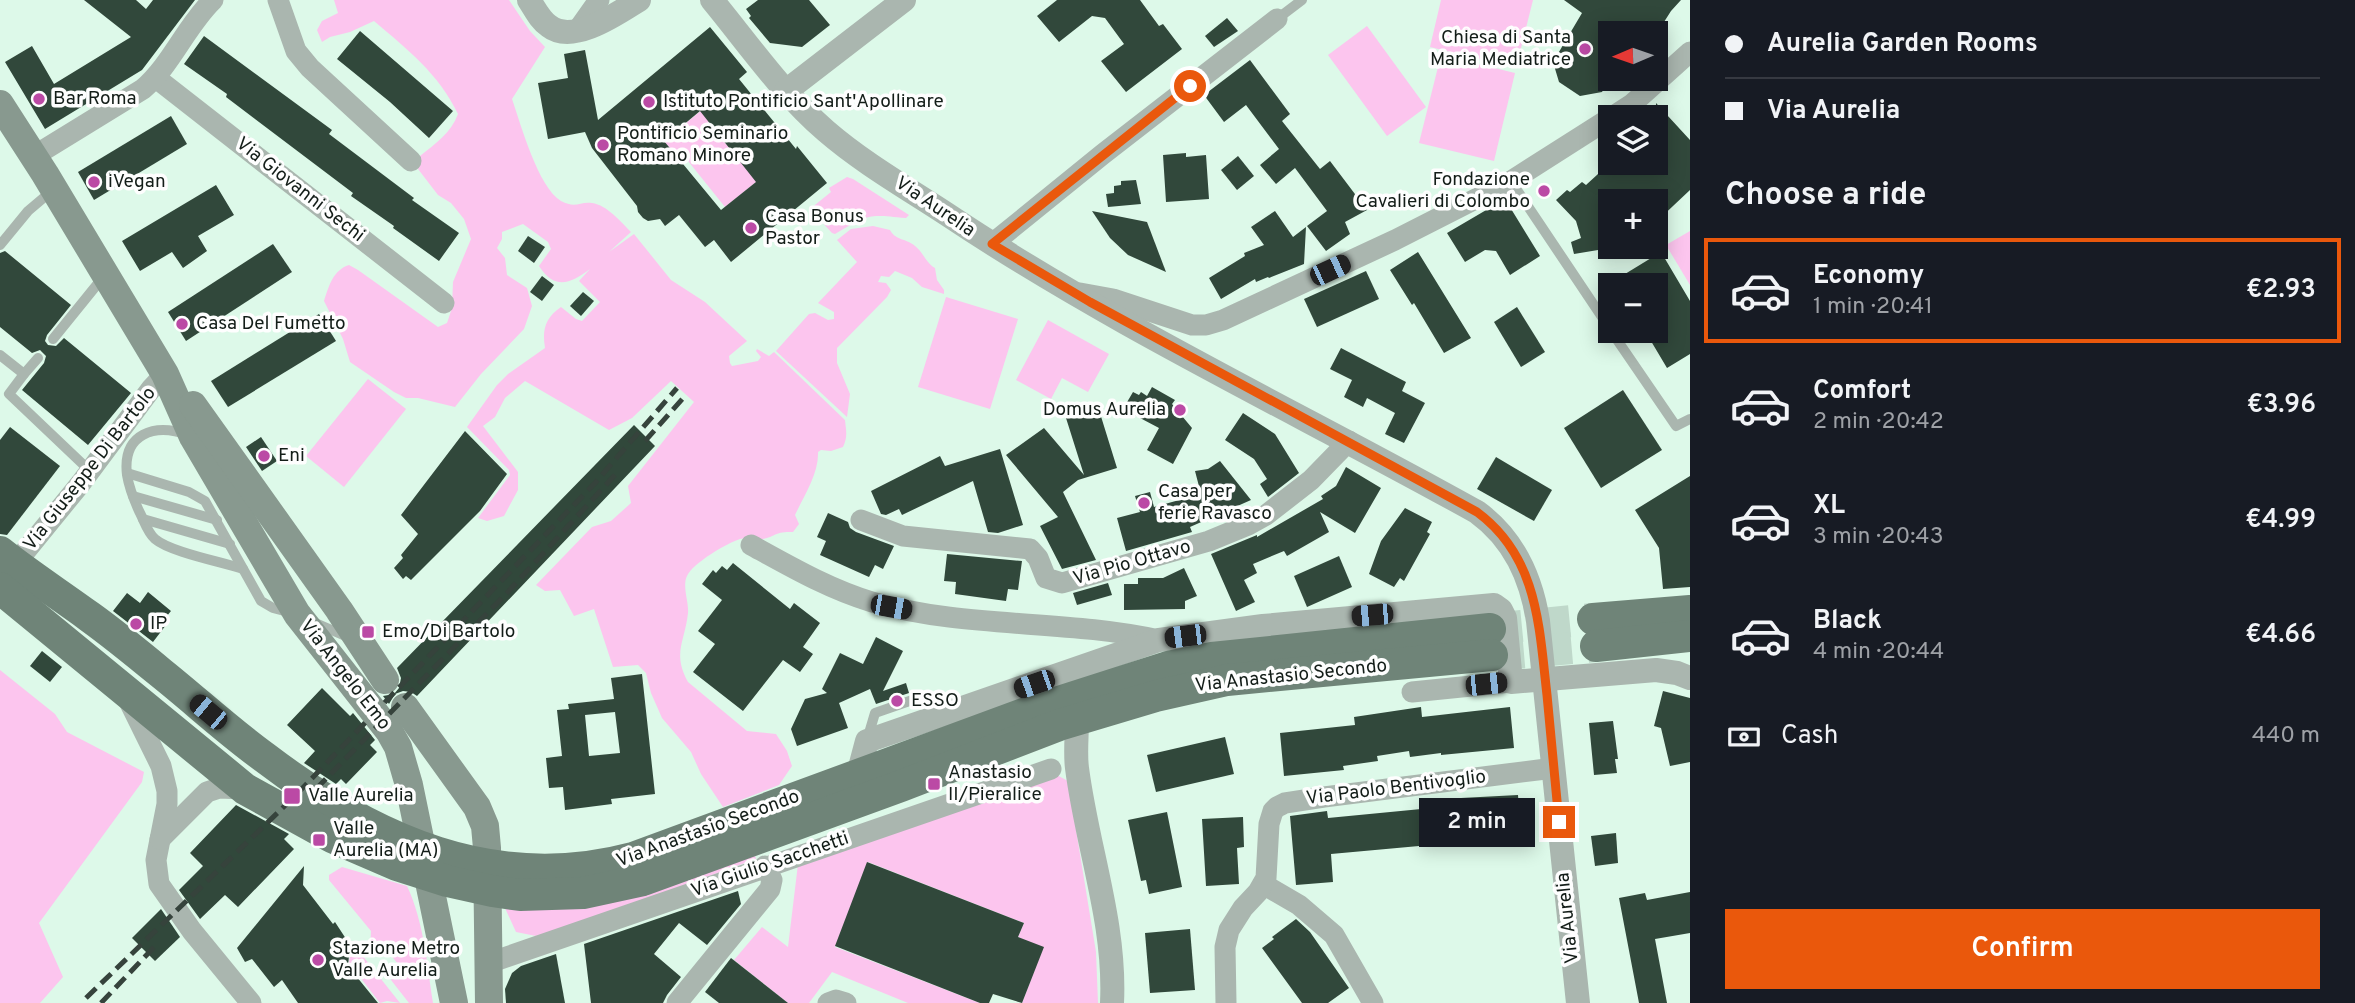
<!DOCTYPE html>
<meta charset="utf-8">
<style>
body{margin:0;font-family:Overpass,sans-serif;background:#242831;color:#f1f3f6;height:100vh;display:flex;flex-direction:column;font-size:26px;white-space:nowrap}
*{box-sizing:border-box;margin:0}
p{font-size:23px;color:#9ea1a6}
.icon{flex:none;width:38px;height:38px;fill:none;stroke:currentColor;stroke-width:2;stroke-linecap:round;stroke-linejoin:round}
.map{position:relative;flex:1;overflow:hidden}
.side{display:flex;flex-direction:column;background:#171b24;width:665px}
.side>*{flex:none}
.banner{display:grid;align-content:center;height:154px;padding:0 35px;background:#171b24}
.needle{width:46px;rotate:268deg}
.fabs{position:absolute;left:1598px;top:21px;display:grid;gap:14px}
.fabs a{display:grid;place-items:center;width:70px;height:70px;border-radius:0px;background:#171b24;box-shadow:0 4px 18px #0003;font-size:35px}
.end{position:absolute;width:32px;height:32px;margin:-16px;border:9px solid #ea580c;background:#fff;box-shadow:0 0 0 4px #fff}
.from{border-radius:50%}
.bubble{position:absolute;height:49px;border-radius:0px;background:#171b24;box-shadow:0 4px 18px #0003;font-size:23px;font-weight:600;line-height:49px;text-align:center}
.car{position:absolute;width:21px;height:42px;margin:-21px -10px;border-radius:9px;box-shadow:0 0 5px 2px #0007;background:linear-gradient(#222 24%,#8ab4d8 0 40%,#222 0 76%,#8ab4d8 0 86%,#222 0)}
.banner b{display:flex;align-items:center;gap:24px;height:66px;font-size:26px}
.banner b+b{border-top:2px solid #363941}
.banner i{width:18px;height:18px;background:#f1f3f6}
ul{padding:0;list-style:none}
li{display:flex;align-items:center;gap:21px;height:105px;margin:0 14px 10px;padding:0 21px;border:4px solid transparent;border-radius:0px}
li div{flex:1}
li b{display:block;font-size:26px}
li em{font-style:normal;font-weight:600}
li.selected{border-color:#ea580c}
li>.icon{width:63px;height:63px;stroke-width:1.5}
h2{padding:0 35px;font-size:32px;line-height:84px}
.pay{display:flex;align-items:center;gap:18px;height:77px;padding:0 35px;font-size:26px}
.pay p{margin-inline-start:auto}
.action{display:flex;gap:14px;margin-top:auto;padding:14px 35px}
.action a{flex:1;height:80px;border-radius:0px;background:#ea580c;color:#fff;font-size:28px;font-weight:600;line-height:80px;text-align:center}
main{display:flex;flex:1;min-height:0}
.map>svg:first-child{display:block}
</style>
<main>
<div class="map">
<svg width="1690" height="1003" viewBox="0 0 1690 1003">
<rect width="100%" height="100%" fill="#ddf9e9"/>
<g fill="#fcc5ee">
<path d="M334 0H509L530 31 545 47 512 99C521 125 538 187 561 201 576 209 580 201 592 203 607 205 621 222 631 232L609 252 634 234 671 280 705 302 747 341 729 356 730 363 732 366 758 361 761 357 756 351 757 349 769 356 774 352 845 420C846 431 848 436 843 447L831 451 821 450 818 452C819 473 804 496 795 515L799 524 793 532C775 531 775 537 762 539 755 539 748 537 740 539 727 543 693 563 687 576 682 586 689 602 688 613 685 642 672 653 688 682L747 731 776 734 787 751 792 766 779 785 723 807 701 774 691 752 662 718 651 693 646 673 638 665 613 667 594 609 574 616 560 590 545 591 536 585 592 527 611 521 631 503 628 486 694 402 671 381 632 418 609 430 525 381 505 398 495 417 483 426 518 472V490L504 516 487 521 478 518 510 475 509 470 467 427 497 385 508 374 545 348C542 330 545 318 561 307L576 319 582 321 600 302 579 281 590 269C571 283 555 291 539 266L551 249 548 242 523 224 502 232V239L497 248 505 258 507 275 527 288 532 306 524 329 481 374 455 407 418 398H406L394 392 350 362 343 339 324 301C329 286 333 270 349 265L358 270 438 327 447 323 452 308 453 282 471 239 464 219 451 203 438 195 418 169 420 156C436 143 451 133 458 114 439 74 407 49 374 21L350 32 330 37 322 42 317 30 322 21 338 13Z"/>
<path d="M1441 0H1533L1516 68 1430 47Z"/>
<path d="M1367 26 1426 107 1387 136 1328 55Z"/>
<path d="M1441 55 1515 73 1494 161 1419 143Z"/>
<path d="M714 100 708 122 744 166 771 170 725 207 680 151 675 155 664 141Z"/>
<path d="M847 177 853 179 909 215 906 218C866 214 869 214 835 234L832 233 810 209 831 192 829 188Z"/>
<path d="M873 226 890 230C896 241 906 238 915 246 923 252 926 263 935 268L937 280 944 290V294L922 287 912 278 895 271 889 277 881 276 878 282 886 283 891 290 887 297 837 348V363L850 394 847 417 776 351 809 314 815 313 828 320 834 319V312L818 303 857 262 837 240 851 229Z"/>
<path d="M1690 231V285L1666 245Z"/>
<path d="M946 297 1018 319 990 409 918 387Z"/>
<path d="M1048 320 1109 354 1088 392 1062 378 1051 399 1016 380Z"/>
<path d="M368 379 406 409 344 487 306 456Z"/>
<path d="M0 670 55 714 67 732 144 772 142 782 39 923 63 977 40 1003H0Z"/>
<path d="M1053 773 1068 781 1096 952 1098 1003H1022L1043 948 1018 937 1024 923 868 862 835 947 980 1003H908L832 972 809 1003H788L734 960 762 927 788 947 798 864Z"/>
<path d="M754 853 756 859 572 926 536 936 516 932 505 908Z"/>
<path d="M342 867 407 886C424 922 427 965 433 1003H409L391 980 402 969 382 944 370 952 371 931 329 880V875Z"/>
<path d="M351 945H354L400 1003 387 1001 380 1003 349 963Z"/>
</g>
<g fill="#31483b" fill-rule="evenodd">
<path d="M84 0H136L146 9 153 0H195L142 70 45 129 5 62 32 46 54 84 131 37Z"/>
<path d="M758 0H809L830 25 802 47 770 43 749 18 751 16 746 9Z"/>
<path d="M1057 0H1140L1159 26 1163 24 1182 49 1126 92 1101 61 1124 44 1105 18 1092 16 1059 42 1037 16Z"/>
<path d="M1564 0H1681L1671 11 1657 33H1610V78L1602 92 1580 96 1559 82 1553 62 1582 13Z"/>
<path d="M1227 18 1238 31 1214 47 1205 36Z"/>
<path d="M710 27 747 72 739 79 796 149 797 146 827 183 731 262 714 240 705 247 679 215 665 226 660 219 648 221 643 218 638 212 637 206 592 148 585 132 548 139 538 83 568 78 564 54 585 50 598 120ZM700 111 756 182 721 210 664 141Z"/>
<path d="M360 31 453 111 429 138 390 102 337 59Z"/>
<path d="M204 36 332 130 329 134 414 198 412 200 459 233 439 261 393 228 394 226 351 196 353 193 226 97 227 94 184 64Z"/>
<path d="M1250 60 1290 114 1282 121 1320 169 1330 161 1367 210 1345 222 1350 234 1326 251 1307 226 1327 211 1295 168 1276 184 1260 165 1279 149 1246 105 1224 122 1204 95Z"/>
<path d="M1656 103 1690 140V190L1656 222V201H1610V248L1574 254 1571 242 1581 238 1576 221 1556 200 1567 190 1570 192 1582 182 1586 185 1610 163H1656Z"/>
<path d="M171 116 187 144 94 200 78 172Z"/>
<path d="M1186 153V157L1206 155 1209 199 1166 202 1163 155Z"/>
<path d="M1238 156 1254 176 1237 190 1221 170Z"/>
<path d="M1136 180 1141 204 1108 207 1106 194 1114 193V186L1121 185V181Z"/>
<path d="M216 185 234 215 198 236 207 251 183 268 172 252 140 271 122 241Z"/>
<path d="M1505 199 1540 256 1510 275 1496 251 1485 250 1465 262 1447 233Z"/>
<path d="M1092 211 1147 222 1166 272 1128 255 1110 238Z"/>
<path d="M1275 211 1293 237 1306 227 1304 264 1269 278 1268 277 1256 282 1255 279 1221 299 1209 278 1245 256 1244 253 1264 245 1251 227Z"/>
<path d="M528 236 545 247 534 263 518 251Z"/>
<path d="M273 244 292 272 186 341 168 312Z"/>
<path d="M5 251 71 305 47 335 45 341 48 345 56 346 64 338 131 393 88 445 22 390 44 363 46 356 40 350 32 353 0 327V253Z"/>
<path d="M1418 252 1471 338 1444 353 1414 303 1412 305 1390 270Z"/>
<path d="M1661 252 1690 301V354L1667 368 1645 331H1656V285H1607Z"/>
<path d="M1366 271 1379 299 1317 327 1304 299Z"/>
<path d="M542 276 554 285 542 301 530 292Z"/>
<path d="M583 292 594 301 581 316 570 306Z"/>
<path d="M1517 307 1545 352 1521 367 1494 322Z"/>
<path d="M319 314 336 341 228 407 211 381Z"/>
<path d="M1341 348 1406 382 1402 391 1425 403 1404 443 1385 434 1395 413 1367 398 1363 407 1344 397 1352 380 1330 369Z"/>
<path d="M1152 387 1175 400 1172 404 1192 428 1173 464 1147 450 1159 428 1123 409 1133 392 1139 395 1141 392 1147 396Z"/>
<path d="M1623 390 1662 450 1601 488 1564 428Z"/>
<path d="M1093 410H1099L1117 468 1078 480 1063 492 1096 560 1062 569 1040 526 1058 517 1006 455 1044 428 1084 475 1066 418Z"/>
<path d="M1243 413 1275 434 1299 473 1268 497 1260 484 1267 479 1254 459 1225 440Z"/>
<path d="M634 425 655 446 417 696 411 692 403 691 395 694 389 704 383 696 394 694 399 688 401 678 397 668Z"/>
<path d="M10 427 60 466 7 535 0 534V440Z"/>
<path d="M465 431 507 474 480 511 411 580 406 576 403 579 394 568 403 558 401 555 418 534 401 515Z"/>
<path d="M261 437 277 461 262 471 246 447Z"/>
<path d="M1000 449 1023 525 998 533 988 532 973 481 902 515 899 509 886 515 881 514 871 491 940 456 945 466Z"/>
<path d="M1496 457 1552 490 1534 521 1477 489Z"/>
<path d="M1220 461 1251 500 1190 527 1192 532 1126 551 1117 518 1140 512 1135 496 1150 492 1154 507 1201 494 1195 471 1208 469Z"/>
<path d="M1346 467 1381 488 1355 533 1320 512 1329 532 1287 556 1284 551 1253 564 1257 573 1244 580 1255 602 1236 611 1211 554 1257 535V537L1323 499 1321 496 1336 486Z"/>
<path d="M1690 476V587L1663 589 1659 548 1635 510Z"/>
<path d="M1405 508 1432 522 1427 532 1430 534 1404 581 1400 578 1394 587 1369 574 1381 541Z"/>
<path d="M828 513 848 522 850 528 856 532 894 546 883 569 875 565 869 577 820 555 826 541 817 537Z"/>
<path d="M947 554 1022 561 1018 590 1008 589 1006 601 955 594 956 582 944 581Z"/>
<path d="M1339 556 1352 587 1307 607 1294 576Z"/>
<path d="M733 563 790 609 794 603 820 623 803 647 813 654 800 672 783 660 743 711 693 672 715 644 698 631 722 600 702 584 713 570 716 573 722 566 727 570Z"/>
<path d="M1184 568 1197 596 1185 601V609L1124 610V584H1138V578H1163Z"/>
<path d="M1108 583 1112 595 1077 605 1073 593Z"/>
<path d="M148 592 171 611 162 622 166 625 153 642 113 611 127 593 140 603Z"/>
<path d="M876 637 903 651 883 691 906 683 909 693 876 704 870 689 839 703 848 728 797 746 791 729 805 699 827 693 822 689 840 653 863 664Z"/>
<path d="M42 651 62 667 50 682 30 666Z"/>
<path d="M642 674 655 794 611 799 612 804 565 810 563 787 549 788 546 758 562 756 557 710 569 709 568 704 614 699 611 678ZM615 712 620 753 589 756 585 715Z"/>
<path d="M322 688 350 716 353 713 375 740 370 745 377 752 346 784 341 779 336 784 304 763 315 751 287 725Z"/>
<path d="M1663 691 1690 698V762L1670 766 1661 728 1654 726Z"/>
<path d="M1421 707 1422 717 1510 707 1514 748 1441 755V753L1410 757 1409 751 1377 756 1378 761 1343 766 1344 770 1284 776 1280 733 1355 725 1354 717Z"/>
<path d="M1613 721 1618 759H1615L1617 773 1594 775 1589 723Z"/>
<path d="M1225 737 1234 774 1156 792 1147 755Z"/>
<path d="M1518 795 1521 839 1499 840V837L1463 839V842L1331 854 1333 882 1296 885 1290 816 1327 811 1328 818 1442 807V799Z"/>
<path d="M236 805 289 834 284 839 294 849 238 907 225 895 200 919 179 890 203 866 190 853Z"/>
<path d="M1167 812 1182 887 1149 894 1146 880 1141 881 1128 820Z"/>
<path d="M1243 817 1244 847 1237 848 1239 884 1206 886 1202 819Z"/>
<path d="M1616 833 1618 863 1595 866 1591 836Z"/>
<path d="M867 862 1024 923 1018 937 1044 947 1022 1003 993 994 989 1003H980L835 946Z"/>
<path d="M304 866 303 885 333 924 335 922 350 945 348 966 378 1003H298L282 980 274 987 252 959 245 962 237 948Z"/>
<path d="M738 891 741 904 707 945 679 923 654 954 681 977 667 995 663 1003H591L584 944Z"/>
<path d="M1690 892V933L1655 939 1667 1003H1639L1619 898 1645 893 1647 900Z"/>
<path d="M161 909 180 937 155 961 132 938Z"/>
<path d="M1296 919 1310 932 1349 988 1328 1003H1302L1262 948 1274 939 1272 937Z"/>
<path d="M1190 929 1195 990 1150 993 1145 933Z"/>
<path d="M556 954 565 1003H506L505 989 512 973 521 966Z"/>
<path d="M731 958 788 1003H719L705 992Z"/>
</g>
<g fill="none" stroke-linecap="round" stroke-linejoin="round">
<g stroke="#bfd8ca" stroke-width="32" stroke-dasharray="32 16" stroke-linecap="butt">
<path d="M1490 629 1593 619"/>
<path d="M1492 655 1596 646"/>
</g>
<g stroke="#aab6af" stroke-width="10">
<path d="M1277 19 1302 0"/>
<path d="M1511 181 1610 329"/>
<path d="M0 245 28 211 54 189"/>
<path d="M1611 331 1676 426 1690 419"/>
<path d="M53 339 104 276"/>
<path d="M0 355 24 374 9 394 90 471"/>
<path d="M24 374 38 358"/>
<path d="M188 435C155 423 122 433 127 475 129 487 134 500 139 511 144 520 147 532 155 539 170 552 222 562 243 569"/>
<path d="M127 473 189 492 205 501 261 601 273 608 292 613"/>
<path d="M133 496 217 520"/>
<path d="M143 519 230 544"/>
<path d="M313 622 350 638"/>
<path d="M867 740 875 713 921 697 954 704"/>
</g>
<g stroke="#aab6af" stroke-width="21">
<path d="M278 0 296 51 310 68 411 161"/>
<path d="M577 31 599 0"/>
<path d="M156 78 444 303"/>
<path d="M1612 117 1632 104 1690 52"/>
<path d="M34 156 143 89C172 64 186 26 213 0"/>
<path d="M992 244 1103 154 1277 19"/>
<path d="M1080 293 1113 299 1192 325H1206L1223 320 1395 240 1511 181 1610 118"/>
<path d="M861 520 903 536 1030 549 1038 558 1046 578 1062 583 1209 541 1248 525 1266 515 1311 480 1349 441"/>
<path d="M751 545C791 567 829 589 872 602 966 629 1065 619 1159 640"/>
<path d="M15 564 81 483 151 389 165 374"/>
<path d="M1412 692 1511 682"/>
<path d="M127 697 161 766 167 791V804L156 860 159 884 192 931 251 1003"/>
<path d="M160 839 207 792 219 788 245 789"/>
<path d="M1263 884 1299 905 1334 935 1373 1003"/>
<path d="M489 963 1051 769"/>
<path d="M677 1003 770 889 772 880 765 866"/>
<path d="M828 1003 836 1000 846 1003"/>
<path d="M1226 1003 1225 947 1229 930 1243 908 1258 892 1266 878 1269 824 1273 811 1277 807 1285 803 1324 797 1554 768"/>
</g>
<g stroke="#aab6af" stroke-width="24">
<path d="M529 0C535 9 540 20 549 26 573 45 618 13 639 0"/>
<path d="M712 0C749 45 782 93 826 131 863 163 907 188 948 215 1116 327 1301 414 1477 512 1514 539 1531 577 1538 621L1578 1003"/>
<path d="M786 91 904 0"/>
<path d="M1077 720C1077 736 1075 753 1077 768 1087 847 1116 923 1112 1003"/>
<path d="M858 775 867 741 1159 640 1263 626 1494 605 1501 610 1505 618 1511 682 1656 670 1677 673 1690 678"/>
</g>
<g stroke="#88998f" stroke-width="28">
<path d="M0 104 45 174 165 374 193 437 297 614 389 731 398 747 409 785 454 1003"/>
<path d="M193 405 339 610 385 680"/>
<path d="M405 707 477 807 485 826 487 848 489 1003"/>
</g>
<g stroke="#6f8478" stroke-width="32">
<path d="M0 552C29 575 60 595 90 617 115 635 138 654 161 673 196 701 228 731 264 757 373 840 494 895 633 858L1037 709 1168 667 1212 658 1490 629"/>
<path d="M0 588 245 789 332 837 397 865 447 881 492 891 520 895 583 893 643 880 901 786 1059 725 1156 696 1227 680 1492 655"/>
<path d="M1593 619 1690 611"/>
<path d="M1596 646 1690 636"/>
</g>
<g stroke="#36433c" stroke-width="5" stroke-dasharray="14 7" stroke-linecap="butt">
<path d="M645 441 685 396"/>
<path d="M316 789 506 594 615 475"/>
<path d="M86 998 295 796 595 483 677 388"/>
<path d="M101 1003 158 943"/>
</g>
</g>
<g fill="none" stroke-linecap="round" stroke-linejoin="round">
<path stroke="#ea580c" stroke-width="9" d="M1190 86 992 244 1090 302 1477 512C1538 557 1539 626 1547 695 1551 737 1555 780 1559 822"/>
</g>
<g fill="#bb4aa5" stroke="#fefefe" stroke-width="2.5">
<circle cx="1585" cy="49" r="7"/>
<circle cx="39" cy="99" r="7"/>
<circle cx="649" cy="102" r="7"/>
<circle cx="603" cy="145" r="7"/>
<circle cx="94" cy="182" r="7"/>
<circle cx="1544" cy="191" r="7"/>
<circle cx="751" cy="228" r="7"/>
<circle cx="182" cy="324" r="7"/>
<circle cx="1180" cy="410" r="7"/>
<circle cx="264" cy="456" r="7"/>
<circle cx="1144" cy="503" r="7"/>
<circle cx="136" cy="624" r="7"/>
<rect x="361" y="625" width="14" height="14" rx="3.5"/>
<circle cx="897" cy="701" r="7"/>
<rect x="927" y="777" width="14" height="14" rx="3.5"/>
<rect x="283" y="787" width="18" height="18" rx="3.5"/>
<rect x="312" y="833" width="14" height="14" rx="3.5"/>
<circle cx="318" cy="960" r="7"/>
</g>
<g text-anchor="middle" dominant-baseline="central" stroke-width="7" stroke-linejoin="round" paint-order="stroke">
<g font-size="19" fill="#131d18" stroke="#fefefe" text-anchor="start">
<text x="1571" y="38" text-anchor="end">Chiesa di Santa<tspan x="1571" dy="22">Maria Mediatrice</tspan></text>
<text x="53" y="99">Bar Roma</text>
<text x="663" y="102">Istituto Pontificio Sant'Apollinare</text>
<text x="617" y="134">Pontificio Seminario<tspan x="617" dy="22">Romano Minore</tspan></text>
<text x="1530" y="180" text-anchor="end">Fondazione<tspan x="1530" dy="22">Cavalieri di Colombo</tspan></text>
<text x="108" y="182">iVegan</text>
<text x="765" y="217">Casa Bonus<tspan x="765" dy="22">Pastor</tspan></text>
<text x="196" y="324">Casa Del Fumetto</text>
<text x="1166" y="410" text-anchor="end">Domus Aurelia</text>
<text x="278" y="456">Eni</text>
<text x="1158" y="492">Casa per<tspan x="1158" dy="22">ferie Ravasco</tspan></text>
<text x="150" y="624">IP</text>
<text x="382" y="632">Emo/Di Bartolo</text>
<text x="911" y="701">ESSO</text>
<text x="948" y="773">Anastasio<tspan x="948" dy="22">II/Pieralice</tspan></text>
<text x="308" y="796">Valle Aurelia</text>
<text x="333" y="829">Valle<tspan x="333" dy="22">Aurelia (MA)</tspan></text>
<text x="332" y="949">Stazione Metro<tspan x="332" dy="22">Valle Aurelia</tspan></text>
</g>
<g font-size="19" fill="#131d18" stroke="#fefefe">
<text transform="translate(300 190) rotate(38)">Via Giovanni Sechi</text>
<text transform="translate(935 207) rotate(34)">Via Aurelia</text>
<text transform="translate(90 469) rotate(-52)">Via Giuseppe Di Bartolo</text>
<text transform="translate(1132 563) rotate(-16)">Via Pio Ottavo</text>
<text transform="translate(345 675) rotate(52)">Via Angelo Emo</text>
<text transform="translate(1291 676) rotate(-6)">Via Anastasio Secondo</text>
<text transform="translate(1396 788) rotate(-7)">Via Paolo Bentivoglio</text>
<text transform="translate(708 829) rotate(-20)">Via Anastasio Secondo</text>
<text transform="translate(770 865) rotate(-19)">Via Giulio Sacchetti</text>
<text transform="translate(1568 918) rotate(-96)">Via Aurelia</text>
</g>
</g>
</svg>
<div class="fabs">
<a><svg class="needle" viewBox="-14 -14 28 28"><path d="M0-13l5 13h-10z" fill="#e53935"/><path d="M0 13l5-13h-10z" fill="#9ea1a6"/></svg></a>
<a><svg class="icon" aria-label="layers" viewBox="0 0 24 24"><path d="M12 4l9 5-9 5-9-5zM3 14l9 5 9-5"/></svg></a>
<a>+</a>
<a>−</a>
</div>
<i class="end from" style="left:1190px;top:86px"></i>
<i class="end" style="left:1559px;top:822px"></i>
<div class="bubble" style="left:1419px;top:798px;width:116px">2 min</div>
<i class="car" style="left:1330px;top:270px;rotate:65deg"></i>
<i class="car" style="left:891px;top:607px;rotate:100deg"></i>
<i class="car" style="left:1372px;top:615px;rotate:265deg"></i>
<i class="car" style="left:1185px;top:636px;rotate:263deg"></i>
<i class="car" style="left:1034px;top:684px;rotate:251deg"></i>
<i class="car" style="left:1486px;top:684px;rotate:84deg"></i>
<i class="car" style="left:208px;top:712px;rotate:310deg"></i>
</div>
<section class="side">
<div class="banner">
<b><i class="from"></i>Aurelia Garden Rooms</b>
<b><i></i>Via Aurelia</b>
</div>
<h2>Choose a ride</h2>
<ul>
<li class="selected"><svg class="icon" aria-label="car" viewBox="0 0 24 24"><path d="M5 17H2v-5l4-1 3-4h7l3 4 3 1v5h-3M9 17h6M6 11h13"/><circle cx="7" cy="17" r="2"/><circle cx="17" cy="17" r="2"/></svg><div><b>Economy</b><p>1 min · 20:41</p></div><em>€2.93</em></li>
<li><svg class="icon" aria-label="car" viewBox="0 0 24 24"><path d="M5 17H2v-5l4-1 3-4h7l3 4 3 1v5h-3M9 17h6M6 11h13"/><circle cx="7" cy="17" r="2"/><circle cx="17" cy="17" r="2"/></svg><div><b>Comfort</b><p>2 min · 20:42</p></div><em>€3.96</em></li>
<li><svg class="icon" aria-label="car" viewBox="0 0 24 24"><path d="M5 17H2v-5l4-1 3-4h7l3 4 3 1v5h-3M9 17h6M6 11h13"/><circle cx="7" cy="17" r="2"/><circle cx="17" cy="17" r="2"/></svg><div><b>XL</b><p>3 min · 20:43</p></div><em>€4.99</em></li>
<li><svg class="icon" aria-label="car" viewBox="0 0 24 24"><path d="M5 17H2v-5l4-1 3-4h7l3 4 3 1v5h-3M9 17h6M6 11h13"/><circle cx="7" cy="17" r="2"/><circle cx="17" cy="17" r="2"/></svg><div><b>Black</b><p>4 min · 20:44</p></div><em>€4.66</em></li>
</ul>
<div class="pay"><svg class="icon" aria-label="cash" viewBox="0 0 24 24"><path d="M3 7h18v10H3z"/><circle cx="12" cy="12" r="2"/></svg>Cash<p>440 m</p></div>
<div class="action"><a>Confirm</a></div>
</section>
</main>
